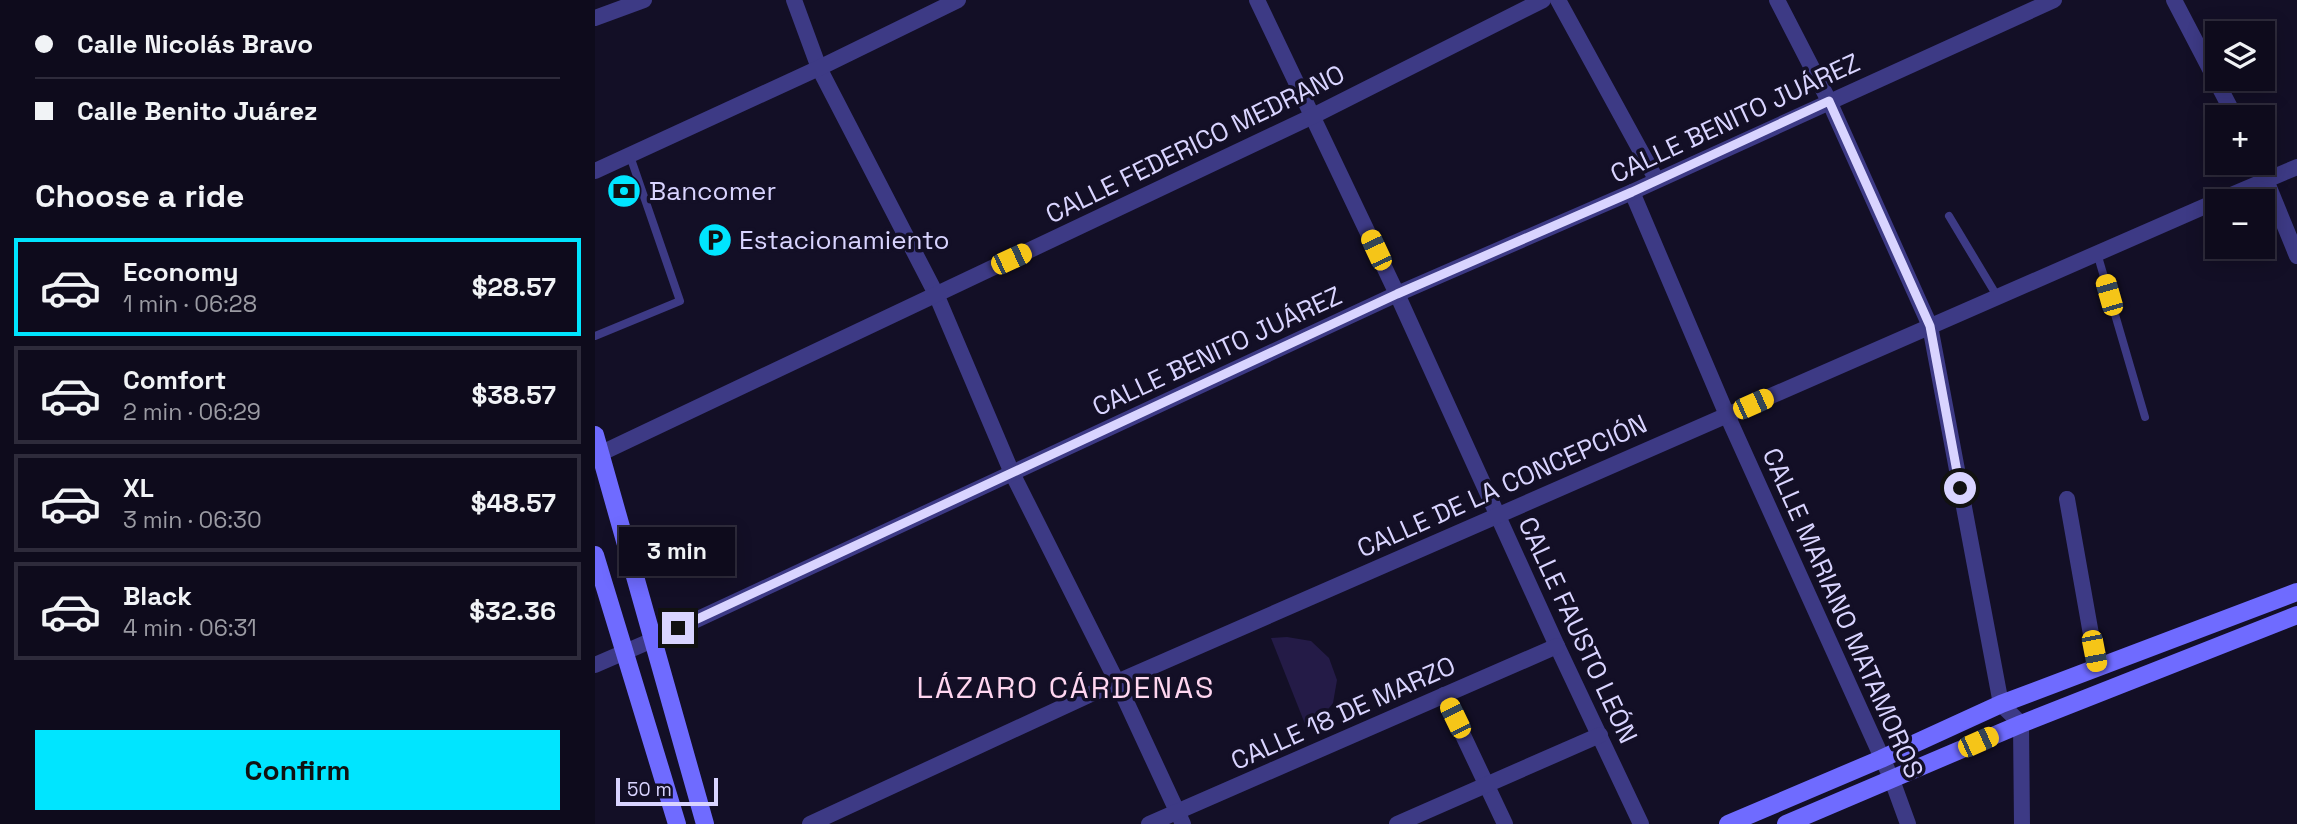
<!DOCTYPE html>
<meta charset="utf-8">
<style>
body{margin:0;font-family:"Space Grotesk",sans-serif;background:#1c1929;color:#f1f3f6;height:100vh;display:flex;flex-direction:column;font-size:26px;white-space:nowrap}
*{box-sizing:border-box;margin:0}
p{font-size:23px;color:#9b9ba3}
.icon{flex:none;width:38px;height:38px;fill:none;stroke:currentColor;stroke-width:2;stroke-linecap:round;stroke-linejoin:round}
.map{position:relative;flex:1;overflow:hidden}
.details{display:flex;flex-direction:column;background:#0e0b1c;width:595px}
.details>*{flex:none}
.banner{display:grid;align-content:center;height:154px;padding:0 35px;background:#0e0b1c}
.buttons{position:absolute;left:1610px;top:21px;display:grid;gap:14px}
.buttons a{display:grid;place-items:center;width:70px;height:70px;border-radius:0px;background:#0e0b1c;box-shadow:0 4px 18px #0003,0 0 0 2px #2e2b3b;font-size:35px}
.scale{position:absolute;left:21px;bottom:18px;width:102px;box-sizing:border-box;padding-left:7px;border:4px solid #d9d4ff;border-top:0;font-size:19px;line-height:24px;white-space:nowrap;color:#d9d4ff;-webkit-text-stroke:5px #130f26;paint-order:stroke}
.end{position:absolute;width:32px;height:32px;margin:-16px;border:9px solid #d9d4ff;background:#111;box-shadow:0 0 0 4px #111}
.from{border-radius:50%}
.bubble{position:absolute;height:49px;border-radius:0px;background:#0e0b1c;box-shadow:0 4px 18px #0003,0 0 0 2px #2e2b3b;font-size:23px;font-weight:600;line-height:49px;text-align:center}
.car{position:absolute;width:21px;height:42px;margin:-21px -10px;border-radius:9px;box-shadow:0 0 5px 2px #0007;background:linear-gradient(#f5c518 24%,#345 0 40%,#f5c518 0 76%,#345 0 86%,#f5c518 0)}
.banner b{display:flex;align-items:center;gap:24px;height:66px;font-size:26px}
.banner b+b{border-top:2px solid #2e2b3b}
.banner i{width:18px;height:18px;background:#f1f3f6}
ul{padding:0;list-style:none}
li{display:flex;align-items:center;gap:21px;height:98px;margin:0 14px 10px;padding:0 21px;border:4px solid #2e2b3b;border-radius:0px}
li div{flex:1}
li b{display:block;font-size:26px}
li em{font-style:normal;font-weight:600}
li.active{border-color:#00e5ff}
li>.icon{width:63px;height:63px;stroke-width:1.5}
h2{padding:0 35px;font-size:32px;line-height:84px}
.action{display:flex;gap:14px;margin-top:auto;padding:14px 35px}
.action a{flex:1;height:80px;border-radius:0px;background:#00e5ff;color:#111;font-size:28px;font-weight:600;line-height:80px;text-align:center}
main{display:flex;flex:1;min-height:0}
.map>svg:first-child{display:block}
</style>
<main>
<section class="details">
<div class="banner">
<b><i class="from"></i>Calle Nicolás Bravo</b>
<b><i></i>Calle Benito Juárez</b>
</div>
<h2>Choose a ride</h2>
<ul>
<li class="active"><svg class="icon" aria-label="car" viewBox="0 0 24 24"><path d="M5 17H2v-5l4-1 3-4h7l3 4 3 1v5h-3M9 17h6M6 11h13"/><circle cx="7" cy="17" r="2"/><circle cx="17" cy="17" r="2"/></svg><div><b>Economy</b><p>1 min · 06:28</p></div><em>$28.57</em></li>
<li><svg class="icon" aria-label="car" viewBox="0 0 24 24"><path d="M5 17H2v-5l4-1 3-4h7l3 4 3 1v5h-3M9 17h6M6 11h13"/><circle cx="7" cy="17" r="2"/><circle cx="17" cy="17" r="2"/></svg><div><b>Comfort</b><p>2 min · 06:29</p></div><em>$38.57</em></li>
<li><svg class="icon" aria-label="car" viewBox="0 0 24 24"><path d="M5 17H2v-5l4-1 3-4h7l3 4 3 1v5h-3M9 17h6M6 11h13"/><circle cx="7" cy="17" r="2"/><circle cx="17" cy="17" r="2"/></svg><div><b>XL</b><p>3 min · 06:30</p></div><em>$48.57</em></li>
<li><svg class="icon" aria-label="car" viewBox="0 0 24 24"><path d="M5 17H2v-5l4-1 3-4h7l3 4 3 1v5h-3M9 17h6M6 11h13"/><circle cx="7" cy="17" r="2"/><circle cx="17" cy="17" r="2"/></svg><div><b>Black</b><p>4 min · 06:31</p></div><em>$32.36</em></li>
</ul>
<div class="action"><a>Confirm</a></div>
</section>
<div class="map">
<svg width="1702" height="824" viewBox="0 0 1702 824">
<rect width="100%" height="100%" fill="#130f26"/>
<path fill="#241b47" d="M692 637 716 641 734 658 742 680 738 703 723 722 712 729 676 638Z"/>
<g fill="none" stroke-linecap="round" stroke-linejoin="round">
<g stroke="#3d3a85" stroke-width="8">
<path d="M1354 216 1402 296"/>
<path d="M1502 253 1550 417"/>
<path d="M0 336 85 301 35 156"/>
</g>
<g stroke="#3d3a85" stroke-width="16">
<path d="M199 0 224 68 341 294 417 473 522 682 588 824"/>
<path d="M662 0 802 294 962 646 1046 824"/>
<path d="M963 0 1061 179"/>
<path d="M1182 0 1234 101 1335 326 1406 704 1426 724 1427 824"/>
<path d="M1579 0 1640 117"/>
<path d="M0 18 49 0"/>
<path d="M1664 163 1702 256"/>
<path d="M0 171 224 68 363 0"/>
<path d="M1037 192 1132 415 1297 780 1313 824"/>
<path d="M1622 201 1702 167"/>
<path d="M0 456 718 116 948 0"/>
<path d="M1472 499 1502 668"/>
<path d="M0 665 60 639 802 294 1037 192 1459 0"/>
<path d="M849 695 910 824"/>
<path d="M215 824 522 682 1622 201"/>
<path d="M554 824 962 646"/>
<path d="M802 824 1005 735"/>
</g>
<g stroke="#6f6bff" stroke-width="18">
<path d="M0 435 110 824"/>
<path d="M0 555 82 824"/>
<path d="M1133 824 1286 759 1406 704 1702 592"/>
<path d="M1191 824 1426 724 1702 615"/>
</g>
</g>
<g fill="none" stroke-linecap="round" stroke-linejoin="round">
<path stroke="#d9d4ff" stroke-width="9" d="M83 628 802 294 1037 192 1234 101 1335 326 1365 488"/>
</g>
<defs>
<g id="bank-disc" transform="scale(1.75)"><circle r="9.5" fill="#00e5ff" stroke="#130f26"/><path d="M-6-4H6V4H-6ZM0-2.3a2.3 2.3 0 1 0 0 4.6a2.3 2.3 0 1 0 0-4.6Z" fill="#111"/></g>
<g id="parking-disc" transform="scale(1.75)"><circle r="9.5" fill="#00e5ff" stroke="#130f26"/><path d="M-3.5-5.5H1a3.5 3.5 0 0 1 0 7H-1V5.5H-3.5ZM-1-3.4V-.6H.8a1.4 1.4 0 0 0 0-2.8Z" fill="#111"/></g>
</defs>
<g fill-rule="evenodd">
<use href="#bank-disc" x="29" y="191"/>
<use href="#parking-disc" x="120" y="240"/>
</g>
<g text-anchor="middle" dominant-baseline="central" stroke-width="7" stroke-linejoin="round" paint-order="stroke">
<g font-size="26" fill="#d9d4ff" stroke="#130f26">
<text transform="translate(1140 118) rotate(-25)">CALLE BENITO JUÁREZ</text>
<text transform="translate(600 144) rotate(-26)">CALLE FEDERICO MEDRANO</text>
<text transform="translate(622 351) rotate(-25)">CALLE BENITO JUÁREZ</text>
<text transform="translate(907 486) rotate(-24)">CALLE DE LA CONCEPCIÓN</text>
<text transform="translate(1248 613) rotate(66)">CALLE MARIANO MATAMOROS</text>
<text transform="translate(983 630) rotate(65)">CALLE FAUSTO LEÓN</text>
<text transform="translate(748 713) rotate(-24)">CALLE 18 DE MARZO</text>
</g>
<g font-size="26" fill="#d9d4ff" stroke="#130f26" text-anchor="start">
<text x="54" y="191">Bancomer</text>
<text x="144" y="240">Estacionamiento</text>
</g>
<g font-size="30" letter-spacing="2" fill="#ffd6f0" stroke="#130f26">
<text x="471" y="687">LÁZARO CÁRDENAS</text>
</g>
</g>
</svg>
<div class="buttons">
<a><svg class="icon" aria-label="layers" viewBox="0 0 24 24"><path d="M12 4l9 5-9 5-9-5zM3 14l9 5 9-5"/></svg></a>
<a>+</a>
<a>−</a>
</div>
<div class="scale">50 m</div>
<i class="end from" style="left:1365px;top:488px"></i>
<i class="end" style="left:83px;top:628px"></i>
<div class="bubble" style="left:24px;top:527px;width:116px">3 min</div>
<i class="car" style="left:781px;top:250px;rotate:335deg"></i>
<i class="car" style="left:416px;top:259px;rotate:65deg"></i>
<i class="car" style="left:1514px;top:295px;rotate:344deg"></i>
<i class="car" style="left:1158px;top:404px;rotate:66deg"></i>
<i class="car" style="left:1499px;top:651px;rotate:169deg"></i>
<i class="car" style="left:860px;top:718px;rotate:334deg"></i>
<i class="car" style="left:1383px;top:742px;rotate:66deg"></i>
</div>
</main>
